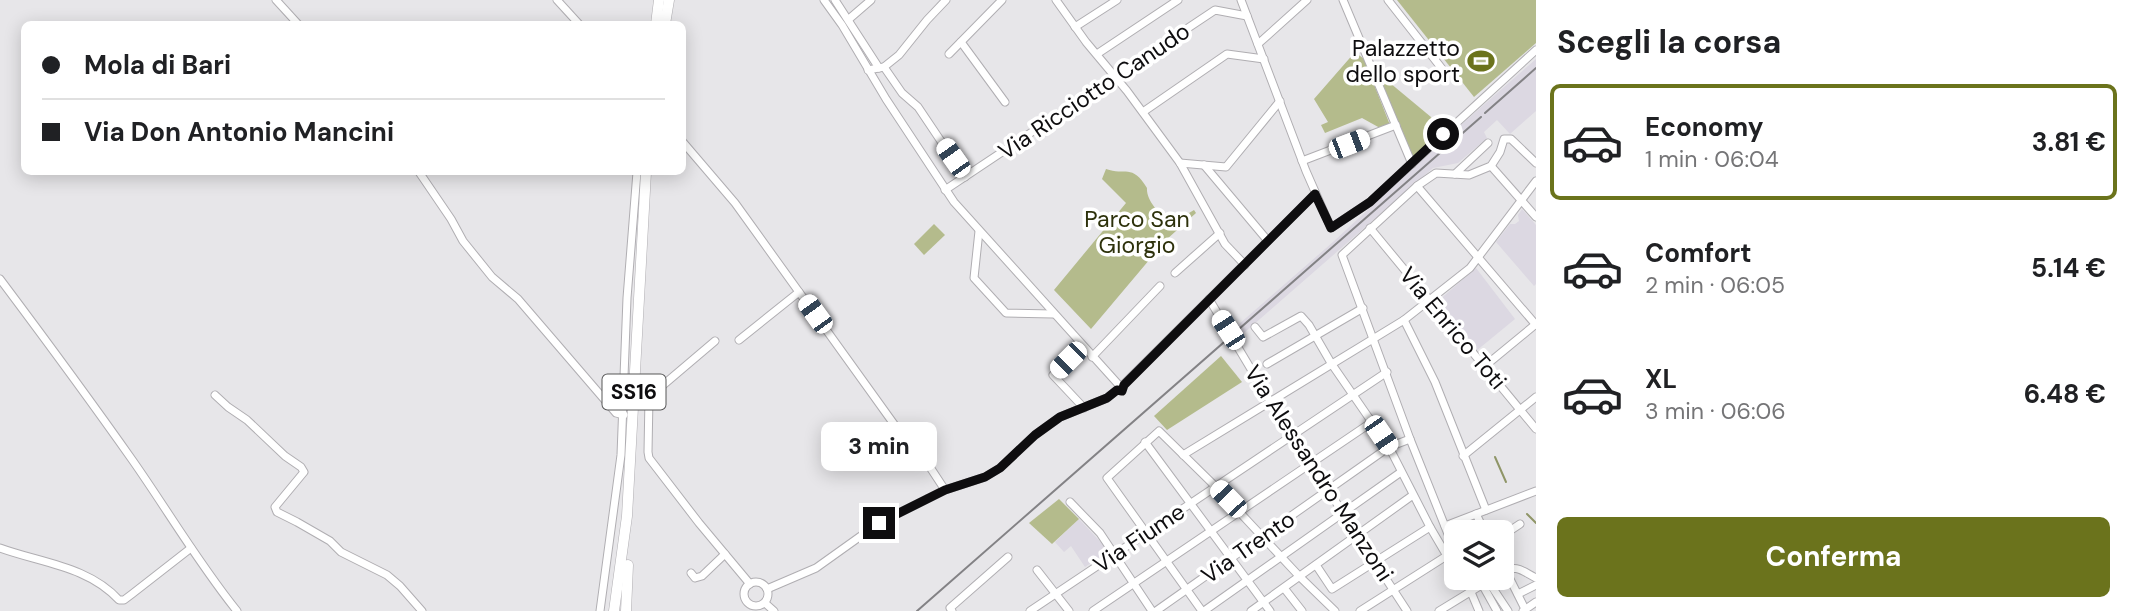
<!DOCTYPE html>
<html lang="it">
<meta charset="utf-8">
<style>
body{margin:0;font-family:"DM Sans",sans-serif;background:#f2f2f2;color:#202124;height:100vh;display:flex;flex-direction:column;font-size:26px;white-space:nowrap}
*{box-sizing:border-box;margin:0}
p{font-size:23px;color:#757577}
.icon{flex:none;width:38px;height:38px;fill:none;stroke:currentColor;stroke-width:2;stroke-linecap:round;stroke-linejoin:round}
.map{position:relative;flex:1;overflow:hidden}
.sheet{display:flex;flex-direction:column;background:#fff;width:595px}
.sheet>*{flex:none}
.guide{position:absolute;left:21px;top:21px;width:665px;height:154px;border-radius:10px;box-shadow:0 4px 18px #0003;display:grid;align-content:center;height:154px;padding:0 21px;background:#fff}
.controls{position:absolute;left:1444px;top:520px;display:grid;gap:14px}
.controls a{display:grid;place-items:center;width:70px;height:70px;border-radius:10px;background:#fff;box-shadow:0 4px 18px #0003;font-size:35px}
.end{position:absolute;width:32px;height:32px;margin:-16px;border:9px solid #0e0d0f;background:#fff;box-shadow:0 0 0 4px #fff}
.from{border-radius:50%}
.bubble{position:absolute;height:49px;border-radius:10px;background:#fff;box-shadow:0 4px 18px #0003;font-size:23px;font-weight:700;line-height:49px;text-align:center}
.car{position:absolute;width:21px;height:42px;margin:-21px -10px;border-radius:9px;box-shadow:0 0 5px 2px #0007;background:linear-gradient(#fff 24%,#345 0 40%,#fff 0 76%,#345 0 86%,#fff 0)}
.guide b{display:flex;align-items:center;gap:24px;height:66px;font-size:26px}
.guide b+b{border-top:2px solid #e0e0e0}
.guide i{width:18px;height:18px;background:#202124}
ul{padding:0;list-style:none}
li{display:flex;align-items:center;gap:21px;height:116px;margin:0 14px 10px;padding:0 7px;border:4px solid transparent;border-radius:10px}
li div{flex:1}
li b{display:block;font-size:26px}
li em{font-style:normal;font-weight:700}
li.current{border-color:#6b731c}
li>.icon{width:63px;height:63px;stroke-width:1.5}
h2{padding:0 21px;font-size:32px;line-height:84px}
.primary-button{display:flex;gap:14px;margin-top:auto;padding:14px 21px}
.primary-button a{flex:1;height:80px;border-radius:10px;background:#6b731c;color:#fff;font-size:28px;font-weight:700;line-height:80px;text-align:center}
main{display:flex;flex:1;min-height:0}
.map>svg:first-child{display:block}
</style>
<main>
<div class="map">
<svg width="1536" height="611" viewBox="0 0 1536 611">
<rect width="100%" height="100%" fill="#e7e6e9"/>
<g fill="#dcd8e2">
<path d="M1536 59V111L1510 134 1497 120 1484 132 1487 138 1458 163 1433 168 1237 339 1231 331 1333 242 1429 153Z"/>
<path d="M1522 209 1536 225V284L1534 286 1496 242 1510 224H1515L1519 221 1518 215Z"/>
<path d="M1476 268 1515 319 1476 351 1437 302Z"/>
<path d="M1079 519 1109 551 1085 567 1071 546 1064 552 1055 542Z"/>
</g>
<g fill="#b4bb8c">
<path d="M1397 0H1536V43L1474 97Z"/>
<path d="M1355 52 1364 59 1390 125 1380 128 1362 118 1325 133 1321 125 1328 122 1314 99Z"/>
<path d="M1378 73 1443 127 1413 158Z"/>
<path d="M1106 169C1125 176 1132 163 1147 188 1146 200 1159 214 1169 221L1184 212 1189 213 1194 210 1196 213 1166 240 1091 329 1054 290 1126 203 1102 179Z"/>
<path d="M934 224 945 235 924 255 914 244Z"/>
<path d="M1221 356 1242 382 1167 430 1154 416Z"/>
<path d="M1059 499 1079 519 1052 544 1029 523Z"/>
</g>
<g fill="none" stroke-linecap="round" stroke-linejoin="round">
<g stroke="#8f9567" stroke-width="2">
<path d="M1495 457 1506 482"/>
<path d="M1527 514 1536 523"/>
</g>
<g stroke="#b0aeb2" stroke-width="9">
<g id="minor">
<path d="M276 0 298 24"/>
<path d="M557 0 579 24"/>
<path d="M824 0 842 25 886 99 954 202 1118 384"/>
<path d="M835 0 879 68"/>
<path d="M1056 0 1086 42 1127 91 1180 163 1225 244 1245 265"/>
<path d="M1241 0 1306 171 1331 228 1370 202 1536 50"/>
<path d="M1343 0 1412 164"/>
<path d="M1388 0 1443 70"/>
<path d="M849 19 871 0"/>
<path d="M1075 27 1117 0"/>
<path d="M961 42 1005 102"/>
<path d="M1258 44 1307 0"/>
<path d="M949 54 1002 0"/>
<path d="M1097 54 1178 0"/>
<path d="M884 67 902 93 918 107 965 177"/>
<path d="M868 70 884 67 899 55 927 20 946 0"/>
<path d="M1143 112 1227 54 1264 59"/>
<path d="M682 141 735 203 909 445 922 455 945 490"/>
<path d="M1302 161 1396 125"/>
<path d="M1180 163 1226 167 1280 101"/>
<path d="M1204 165 1268 241"/>
<path d="M1491 166 1536 217"/>
<path d="M419 172 451 219 463 241 492 277 518 299 616 413 624 415"/>
<path d="M1455 174 1488 143"/>
<path d="M1417 186 1536 325"/>
<path d="M945 190 1215 10 1247 16"/>
<path d="M1370 228 1536 429"/>
<path d="M979 231 974 278 1006 313 1053 314"/>
<path d="M1175 273 1220 233"/>
<path d="M0 279C45 339 90 400 133 461 168 511 199 564 237 611"/>
<path d="M1209 299 1270 401 1407 611"/>
<path d="M1404 320 1435 382 1486 510"/>
<path d="M1255 327 1263 337 1301 316 1309 325 1331 363 1389 447 1430 527 1447 556"/>
<path d="M739 340 799 292"/>
<path d="M715 341 649 397 648 452 649 458 699 523 750 584"/>
<path d="M1082 346 1053 375 1084 408"/>
<path d="M1092 357 1160 286"/>
<path d="M1267 364 1363 308"/>
<path d="M1485 366 1536 324"/>
<path d="M1123 385 1315 194"/>
<path d="M215 395 228 407 247 420 285 456 301 467 304 472 275 507 277 512 297 522 330 541 341 552 387 575 400 586 422 611"/>
<path d="M1145 442 1270 611"/>
<path d="M1183 455 1404 320 1470 268 1536 181"/>
<path d="M1463 456 1536 397"/>
<path d="M1070 502 1100 533 1152 611"/>
<path d="M1476 514 1485 532"/>
<path d="M1462 520 1467 532"/>
<path d="M1445 526 1536 491"/>
<path d="M1502 536 1520 524"/>
<path d="M0 548C41 563 88 566 119 600H124L132 594 191 548"/>
<path d="M1456 554 1410 439 1342 255 1417 186 1436 173 1469 175 1491 166 1500 152 1504 139H1511L1536 163"/>
<path d="M1502 563 1525 609"/>
<path d="M1316 565 1332 589 1430 527"/>
<path d="M1037 570 1069 611"/>
<path d="M1502 572C1517 564 1522 571 1536 578"/>
<path d="M691 573 695 578 702 576 725 554"/>
<path d="M1465 578 1479 611"/>
<path d="M1486 578 1508 611"/>
<circle cx="756" cy="594" r="12"/>
<path d="M1482 584 1497 611"/>
<path d="M1284 588 1302 611"/>
<path d="M767 589 816 568 879 523 945 490 985 477 1000 468 1035 435 1060 417 1107 398 1117 390"/>
<path d="M1518 594 1536 585"/>
<path d="M765 603 774 611"/>
<path d="M600 611 621 455 627 298 637 172"/>
<path d="M952 611 950 608 1008 557"/>
<path d="M1030 611 1387 372"/>
<path d="M1093 611 1372 422"/>
<path d="M1156 611 1389 447 1410 439"/>
<path d="M1202 611 1107 478 1159 431 1216 487 1300 577 1335 611"/>
<path d="M1204 611 1401 472"/>
<path d="M1251 611 1413 495"/>
<path d="M1360 611 1448 555"/>
<path d="M1439 611 1493 578"/>
<path d="M1523 611 1536 602"/>
</g>
</g>
<g stroke="#b0aeb2" stroke-width="11">
<g id="highway">
<path d="M656 24 659 0"/>
<path d="M665 24 669 0"/>
<path d="M614 611 627 516 646 172"/>
<path d="M626 611 628 565"/>
</g>
</g>
<use href="#minor" stroke="#fff" stroke-width="7"/>
<use href="#highway" stroke="#fff" stroke-width="10"/>
<g stroke="#838285" stroke-width="2">
<path d="M1485 113 1536 68"/>
<path d="M917 611 1481 117"/>
</g>
</g>
<g fill="none" stroke-linecap="round" stroke-linejoin="round">
<path stroke="#0e0d0f" stroke-width="9" d="M879 523 945 490 985 477 1000 468 1035 435 1060 417 1107 398 1117 390 1122 391 1124 385 1315 194 1331 228 1370 202 1443 134"/>
</g>
<defs>
<g id="stadium-bare" transform="scale(2.1)"><path d="M0-5a6.5 5 0 1 0 0 10a6.5 5 0 1 0 0-10ZM-3.5-1.8h7v3.6h-7Z" fill="#6b731c" stroke="#fff" stroke-width="2.5" paint-order="stroke"/></g>
</defs>
<g fill-rule="evenodd">
<use href="#stadium-bare" x="1481" y="61"/>
</g>
<g text-anchor="middle" dominant-baseline="central" stroke-width="7" stroke-linejoin="round" paint-order="stroke">
<rect fill="#fff" stroke="#565657" stroke-width="2" x="602.5" y="374.5" width="63" height="35" rx="5"/>
<g font-size="21" font-weight="bold" fill="#0e0d0f">
<text x="634" y="392">SS16</text>
</g>
<g font-size="23" fill="#0e0d0f" stroke="#fff" text-anchor="end">
<text x="1460" y="48">Palazzetto<tspan x="1460" dy="26">dello sport</tspan></text>
</g>
<g font-size="23" fill="#0e0d0f" stroke="#fff">
<text transform="translate(1094 91) rotate(-34)">Via Ricciotto Canudo</text>
<text transform="translate(1453 328) rotate(50)">Via Enrico Toti</text>
<text transform="translate(1319 473) rotate(57)">Via Alessandro Manzoni</text>
<text transform="translate(1139 538) rotate(-34)">Via Fiume</text>
<text transform="translate(1248 547) rotate(-35)">Via Trento</text>
</g>
<g font-size="23" fill="#2d310b" stroke="#fff">
<text x="1137" y="219">Parco San<tspan x="1137" dy="26">Giorgio</tspan></text>
</g>
</g>
</svg>
<div class="controls">
<a><svg class="icon" aria-label="layers" viewBox="0 0 24 24"><path d="M12 4l9 5-9 5-9-5zM3 14l9 5 9-5"/></svg></a>
</div>
<i class="end from" style="left:1443px;top:134px"></i>
<i class="end" style="left:879px;top:523px"></i>
<div class="bubble" style="left:821px;top:422px;width:116px">3 min</div>
<i class="car" style="left:1349px;top:144px;rotate:69deg"></i>
<i class="car" style="left:953px;top:158px;rotate:325deg"></i>
<i class="car" style="left:815px;top:314px;rotate:324deg"></i>
<i class="car" style="left:1228px;top:330px;rotate:327deg"></i>
<i class="car" style="left:1068px;top:360px;rotate:225deg"></i>
<i class="car" style="left:1381px;top:435px;rotate:146deg"></i>
<i class="car" style="left:1228px;top:499px;rotate:316deg"></i>
<div class="guide">
<b><i class="from"></i>Mola di Bari</b>
<b><i></i>Via Don Antonio Mancini</b>
</div>
</div>
<section class="sheet">
<h2>Scegli la corsa</h2>
<ul>
<li class="current"><svg class="icon" aria-label="car" viewBox="0 0 24 24"><path d="M5 17H2v-5l4-1 3-4h7l3 4 3 1v5h-3M9 17h6M6 11h13"/><circle cx="7" cy="17" r="2"/><circle cx="17" cy="17" r="2"/></svg><div><b>Economy</b><p>1 min · 06:04</p></div><em>3.81 €</em></li>
<li><svg class="icon" aria-label="car" viewBox="0 0 24 24"><path d="M5 17H2v-5l4-1 3-4h7l3 4 3 1v5h-3M9 17h6M6 11h13"/><circle cx="7" cy="17" r="2"/><circle cx="17" cy="17" r="2"/></svg><div><b>Comfort</b><p>2 min · 06:05</p></div><em>5.14 €</em></li>
<li><svg class="icon" aria-label="car" viewBox="0 0 24 24"><path d="M5 17H2v-5l4-1 3-4h7l3 4 3 1v5h-3M9 17h6M6 11h13"/><circle cx="7" cy="17" r="2"/><circle cx="17" cy="17" r="2"/></svg><div><b>XL</b><p>3 min · 06:06</p></div><em>6.48 €</em></li>
</ul>
<div class="primary-button"><a>Conferma</a></div>
</section>
</main>
